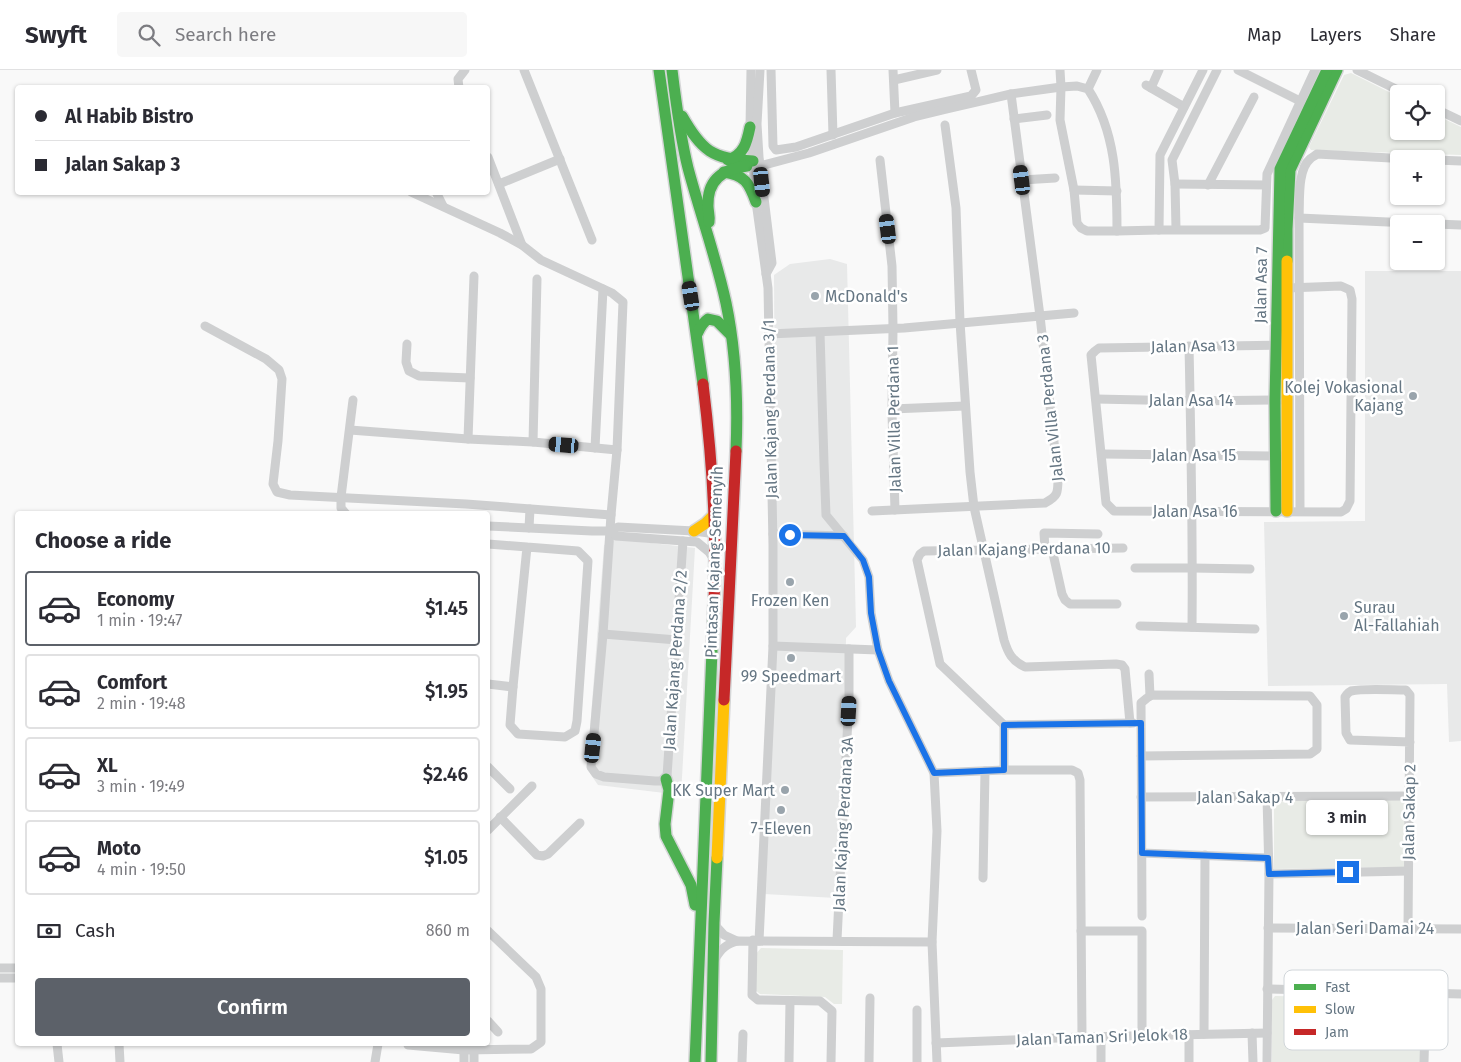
<!DOCTYPE html>
<meta charset="utf-8">
<style>
body{margin:0;font-family:"Fira Sans",sans-serif;background:#f7f7f7;color:#2b2b33;height:100vh;display:flex;flex-direction:column;font-size:19px;white-space:nowrap}
*{box-sizing:border-box;margin:0}
p{font-size:16px;color:#7c7c81}
.icon{flex:none;width:28px;height:28px;fill:none;stroke:currentColor;stroke-width:2;stroke-linecap:round;stroke-linejoin:round}
.map{position:relative;flex:1;overflow:hidden}
.details{position:absolute;left:15px;top:441px;width:475px;height:535px;display:flex;flex-direction:column;background:#fff;border-radius:5px;box-shadow:0 1px 4px #0004}
.details>*{flex:none}
.top-card{position:absolute;left:15px;top:15px;width:475px;height:110px;border-radius:5px;box-shadow:0 1px 4px #0004;display:grid;align-content:center;height:110px;padding:0 20px;background:#fff}
.buttons{position:absolute;left:1390px;top:15px;display:grid;gap:10px}
.buttons a{display:grid;place-items:center;width:55px;height:55px;border-radius:5px;background:#fff;box-shadow:0 1px 4px #0004;font-size:25px}
.end{position:absolute;width:22px;height:22px;margin:-11px;border:6px solid #1a73e8;background:#fff;box-shadow:0 0 0 2px #fff}
.from{border-radius:50%}
.bubble{position:absolute;height:35px;border-radius:5px;background:#fff;box-shadow:0 1px 4px #0004;font-size:16px;font-weight:600;line-height:35px;text-align:center}
.car{position:absolute;width:15px;height:30px;margin:-15px -8px;border-radius:6px;box-shadow:0 0 4px 1px #0007;background:linear-gradient(#222 24%,#8ab4d8 0 40%,#222 0 76%,#8ab4d8 0 86%,#222 0)}
.top-card b{display:flex;align-items:center;gap:18px;height:48px;font-size:19px}
.top-card b+b{border-top:1px solid #e1e1e2}
.top-card i{width:12px;height:12px;background:#2b2b33}
ul{padding:0;list-style:none}
li{display:flex;align-items:center;gap:15px;height:75px;margin:0 10px 8px;padding:0 10px;border:2px solid #e1e1e2;border-radius:5px}
li div{flex:1}
li b{display:block;font-size:19px}
li em{font-style:normal;font-weight:600}
li.active{border-color:#5c6169}
li>.icon{width:45px;height:45px;stroke-width:1.5}
h2{padding:0 20px;font-size:22px;line-height:60px}
.pay{display:flex;align-items:center;gap:12px;height:55px;padding:0 20px;font-size:19px}
.pay p{margin-inline-start:auto}
.cta{display:flex;gap:10px;margin-top:auto;padding:10px 20px}
.cta a{flex:1;height:58px;border-radius:5px;background:#5c6169;color:#fff;font-size:20px;font-weight:600;line-height:58px;text-align:center}
header{display:flex;align-items:center;gap:30px;box-sizing:border-box;height:70px;padding:0 25px;background:#fff;border-bottom:1px solid #e1e1e2}
header strong{font-size:24px}
nav{display:flex;gap:28px;margin-inline-start:auto;font-size:18px}
.search{width:350px;height:45px;background:#f7f7f7;display:flex;align-items:center;gap:12px;box-sizing:border-box;padding:0 18px;border-radius:5px;color:#7c7c81;font-size:19px}
.map>svg:first-child{display:block}
</style>
<header>
<strong>Swyft</strong>
<div class="search"><svg class="icon" aria-label="search" viewBox="0 0 24 24"><circle cx="10" cy="10" r="6"/><path d="M15 15l6 6"/></svg>Search here</div>
<nav><a>Map</a><a>Layers</a><a>Share</a></nav>
</header>
<div class="map">
<svg width="1461" height="992" viewBox="0 0 1461 992">
<rect width="100%" height="100%" fill="#f9f9f9"/>
<g fill="#e8e9e9">
<path d="M830 189 847 194 856 557 846 568 845 624 836 828 764 824 776 571 774 205 790 194Z"/>
<path d="M1365 201H1461V671L1449 672 1447 614 1268 616 1264 452 1365 451Z"/>
<path d="M617 469 695 478 681 725 598 715 587 699 604 475Z"/>
</g>
<g fill="#e8ebe6">
<path d="M1351 3 1399 27V61H1436V45L1461 57V85L1311 80 1309 77 1344 5Z"/>
<path d="M1405 729V797L1274 799V731Z"/>
<path d="M761 878 843 880 842 934H834L825 927 760 924 755 920V885Z"/>
<path d="M1275 926 1421 928 1420 992H1272V930Z"/>
</g>
<g fill="none" stroke-linecap="round" stroke-linejoin="round">
<g stroke="#d5d6d7" stroke-width="14">
<g id="fast">
<path d="M659 0 703 314"/>
<path d="M672 0C676 33 680 66 688 98 700 143 716 187 726 233 736 281 738 333 736 381"/>
<path d="M682 46C702 81 712 89 753 91"/>
<path d="M728 90C744 85 747 72 750 57"/>
<path d="M724 102C745 105 749 113 756 132"/>
<path d="M709 152C710 146 708 142 708 136 707 110 723 99 747 96"/>
<path d="M1287 191V159L1290 100 1337 0"/>
<path d="M697 264C700 258 702 253 708 249L717 251 730 264"/>
<path d="M1276 441 1275 330 1280 99 1327 0"/>
<path d="M666 709 669 720 665 754 666 766 691 815 695 835"/>
<path d="M695 992 714 532"/>
<path d="M711 992 714 853 717 788"/>
</g>
</g>
<g stroke="#d5d6d7" stroke-width="14">
<g id="slow">
<path d="M1287 191V441"/>
<path d="M694 461 706 453 716 443"/>
<path d="M717 788 724 630"/>
</g>
</g>
<g stroke="#d5d6d7" stroke-width="14">
<g id="jam">
<path d="M703 314C712 387 717 458 714 532"/>
<path d="M724 630 736 381"/>
</g>
</g>
<g stroke="#cecfd0" stroke-width="9">
<path d="M524 0 592 170"/>
<path d="M751 0 750 57 756 132 768 218 773 475V576L759 871"/>
<path d="M760 0 757 54 759 87 772 193 766 204"/>
<path d="M771 0 773 76 776 80 796 77 895 43 971 26 976 20 971 0"/>
<path d="M831 0 833 65"/>
<path d="M893 0 895 43"/>
<path d="M1060 0 1061 17 1060 50 1074 120 1077 153 1081 158 1087 161H1117"/>
<path d="M1238 0 1304 33"/>
<path d="M1357 0 1406 24"/>
<path d="M894 10 937 0"/>
<path d="M1146 15 1184 37"/>
<path d="M459 18 458 9 465 0"/>
<path d="M1151 18 1159 0"/>
<path d="M1088 19 1097 0"/>
<path d="M1436 39 1461 51"/>
<path d="M1014 49 1047 45"/>
<path d="M945 55 956 138 960 252 970 402 974 437 1004 570C1008 583 1012 591 1025 597L1116 594 1122 595 1125 599 1130 653"/>
<path d="M488 87 522 175"/>
<path d="M880 90 892 196 893 258 892 343 895 440"/>
<path d="M1436 90 1461 91"/>
<path d="M753 96H760L809 83 914 47 947 39 1011 24 1061 17 1077 16 1088 19C1116 62 1117 111 1117 161L1159 160 1160 85 1203 0"/>
<path d="M1022 110 1055 108"/>
<path d="M499 114 560 89"/>
<path d="M1175 114 1266 115"/>
<path d="M1208 115 1254 27"/>
<path d="M1074 120 1117 121"/>
<path d="M411 122 500 163 522 175 541 190 612 223 623 232 617 380 611 445 603 564 591 697 596 704 604 707 655 711H661L667 706 683 471"/>
<path d="M436 122 443 136"/>
<path d="M1299 148 1432 154"/>
<path d="M1436 154 1461 155"/>
<path d="M1176 159 1175 114 1172 90 1217 0"/>
<path d="M1159 160H1260L1265 158 1267 104 1315 0"/>
<path d="M205 256 266 289 279 300 282 309 278 371 273 414 277 422 290 425 466 434 611 445"/>
<path d="M820 263 824 393 826 445 863 490 869 507 871 543 878 580 889 611 934 703 937 761 932 872 937 992"/>
<path d="M769 264 904 258 1074 243"/>
<path d="M407 274 406 292 409 301 419 306 470 308"/>
<path d="M1281 275 1099 278 1095 281 1091 285 1106 433 1114 441 1341 442 1346 439 1350 431 1352 229 1350 220 1341 216 1287 218"/>
<path d="M1189 276C1191 370 1193 463 1192 557"/>
<path d="M1096 329 1190 331 1281 330"/>
<path d="M892 339 965 336"/>
<path d="M350 360 468 369 533 372 617 380"/>
<path d="M468 369 474 206"/>
<path d="M533 372 537 209"/>
<path d="M595 378 603 219"/>
<path d="M1102 384 1281 386"/>
<path d="M872 441 1045 433C1058 426 1058 423 1058 408L1040 246 1011 24"/>
<path d="M1300 441 1299 148C1300 132 1297 100 1310 89 1312 87 1315 86 1317 84L1409 89"/>
<path d="M346 444 341 438V427L353 330"/>
<path d="M488 456 592 461H610L618 457 694 461 716 464"/>
<path d="M529 458 530 439"/>
<path d="M610 461 616 466 697 472 709 482 715 491"/>
<path d="M773 464 844 466"/>
<path d="M488 474 578 481 588 491 577 651 575 661 565 667 518 664 510 655 513 617 527 477"/>
<path d="M1123 478 924 481 920 484 917 490 940 594 1004 655 1133 653"/>
<path d="M1045 479 1044 463 1098 464"/>
<path d="M1052 479 1062 524 1065 530 1070 534H1117"/>
<path d="M1135 498H1192L1250 499"/>
<path d="M1140 556 1255 559"/>
<path d="M603 564 677 570"/>
<path d="M773 576 878 580"/>
<path d="M1149 604 1150 626"/>
<path d="M488 614 513 617"/>
<path d="M1141 686 1310 684 1317 679V635L1310 626 1152 625 1147 628 1141 633C1141 704 1142 775 1142 846"/>
<path d="M488 697 510 719"/>
<path d="M1004 700V655"/>
<path d="M934 703 1004 700H1072L1078 703 1080 710 1082 967"/>
<path d="M1141 727 1409 726"/>
<path d="M1267 727 1269 804 1267 992"/>
<path d="M500 747 537 785 543 786 548 784 580 753"/>
<path d="M488 760 532 716"/>
<path d="M1142 783 1268 788"/>
<path d="M1269 804 1408 801"/>
<path d="M983 808 985 701"/>
<path d="M714 854 724 865 737 871"/>
<path d="M1268 858 1461 859"/>
<path d="M1408 859 1410 625 1406 620C1392 620 1364 618 1351 621 1347 623 1348 623 1345 627L1346 663 1350 670 1410 672"/>
<path d="M1081 861H1142V966"/>
<path d="M753 870 752 925 758 930 820 931 832 941 831 992"/>
<path d="M837 870 849 627V579"/>
<path d="M715 889C721 879 726 874 738 871L932 872"/>
<path d="M0 898H18"/>
<path d="M0 908H18"/>
<path d="M1267 919 1461 924"/>
<path d="M488 951 498 962"/>
<path d="M1252 963 1253 992"/>
<path d="M1204 964 1205 785"/>
<path d="M936 973 1082 967 1267 963"/>
<path d="M57 974 59 992"/>
<path d="M119 974 120 992"/>
<path d="M408 975 464 980 531 979 541 972V919L536 907 488 861"/>
<path d="M464 980V992"/>
<path d="M375 992 378 974"/>
<path d="M474 992V980"/>
<path d="M742 992 743 964"/>
<path d="M789 992 790 931"/>
<path d="M869 992 870 928"/>
<path d="M917 992V940"/>
<path d="M1101 992V967"/>
<path d="M1189 992V965"/>
<path d="M1424 992 1426 923"/>
</g>
<use href="#fast" stroke="#4caf50" stroke-width="11"/>
<use href="#slow" stroke="#ffc107" stroke-width="11"/>
<use href="#jam" stroke="#c62828" stroke-width="11"/>
</g>
<g fill="none" stroke-linecap="round" stroke-linejoin="round">
<path stroke="#1a73e8" stroke-width="6" d="M790 465 844 466 863 490 869 507 871 543 878 580 889 611 934 703 1004 700V655L1141 653 1142 783 1268 788 1269 804 1348 802"/>
</g>
<g fill="#99a4ac" stroke="#fff" stroke-width="2">
<circle cx="815" cy="226" r="5"/>
<circle cx="1413" cy="326" r="5"/>
<circle cx="790" cy="512" r="5"/>
<circle cx="1344" cy="546" r="5"/>
<circle cx="791" cy="588" r="5"/>
<circle cx="785" cy="720" r="5"/>
<circle cx="781" cy="740" r="5"/>
</g>
<g text-anchor="middle" dominant-baseline="central" stroke-width="5" stroke-linejoin="round" paint-order="stroke">
<g font-size="16" fill="#657683" stroke="#fff">
<text transform="translate(1261 215) rotate(-89)">Jalan Asa 7</text>
<text transform="translate(1193 276) rotate(-1)">Jalan Asa 13</text>
<text x="1191" y="330">Jalan Asa 14</text>
<text transform="translate(1050 338) rotate(-96)">Jalan Villa Perdana 3</text>
<text transform="translate(770 339) rotate(-91)">Jalan Kajang Perdana 3/1</text>
<text transform="translate(894 349) rotate(-91)">Jalan Villa Perdana 1</text>
<text x="1194" y="385">Jalan Asa 15</text>
<text x="1195" y="441">Jalan Asa 16</text>
<text transform="translate(1024 479) rotate(-1)">Jalan Kajang Perdana 10</text>
<text transform="translate(714 492) rotate(-88)">Pintasan Kajang-Semenyih</text>
<text transform="translate(675 590) rotate(-86)">Jalan Kajang Perdana 2/2</text>
<text x="1245" y="727">Jalan Sakap 4</text>
<text transform="translate(1409 742) rotate(-89)">Jalan Sakap 2</text>
<text transform="translate(843 754) rotate(-87)">Jalan Kajang Perdana 3A</text>
<text x="1365" y="858">Jalan Seri Damai 24</text>
<text transform="translate(1102 967) rotate(-2)">Jalan Taman Sri Jelok 18</text>
</g>
<g font-size="16" fill="#657683" stroke="#fff">
<text x="825" y="226" text-anchor="start">McDonald's</text>
<text x="1403" y="317" text-anchor="end">Kolej Vokasional<tspan x="1403" dy="18">Kajang</tspan></text>
<text x="790" y="530">Frozen Ken</text>
<text x="1354" y="537" text-anchor="start">Surau<tspan x="1354" dy="18">Al-Fallahiah</tspan></text>
<text x="791" y="606">99 Speedmart</text>
<text x="775" y="720" text-anchor="end">KK Super Mart</text>
<text x="781" y="758">7-Eleven</text>
</g>
</g>
<rect x="1284" y="900" width="164" height="80" rx="8" fill="#fff" stroke="#d1d6da" stroke-width="1"/>
<rect x="1294" y="914" width="22" height="6" fill="#4caf50"/>
<rect x="1294" y="936" width="22" height="7" fill="#ffc107"/>
<rect x="1294" y="959" width="22" height="6" fill="#c62828"/>
<g font-size="14" fill="#657683">
<text x="1325" y="922">Fast</text>
<text x="1325" y="944">Slow</text>
<text x="1325" y="967">Jam</text>
</g>
</svg>
<div class="buttons">
<a><svg class="icon" aria-label="locate" viewBox="0 0 24 24"><circle cx="12" cy="12" r="6"/><path d="M12 2v4M12 18v4M2 12h4M18 12h4"/></svg></a>
<a>+</a>
<a>−</a>
</div>
<i class="end from" style="left:790px;top:465px"></i>
<i class="end" style="left:1348px;top:802px"></i>
<div class="bubble" style="left:1306px;top:730px;width:82px">3 min</div>
<i class="car" style="left:1022px;top:110px;rotate:353deg"></i>
<i class="car" style="left:762px;top:112px;rotate:174deg"></i>
<i class="car" style="left:888px;top:159px;rotate:353deg"></i>
<i class="car" style="left:691px;top:226px;rotate:351deg"></i>
<i class="car" style="left:564px;top:375px;rotate:275deg"></i>
<i class="car" style="left:849px;top:641px;rotate:3deg"></i>
<i class="car" style="left:593px;top:678px;rotate:6deg"></i>
<div class="top-card">
<b><i class="from"></i>Al Habib Bistro</b>
<b><i></i>Jalan Sakap 3</b>
</div>
<section class="details">
<h2>Choose a ride</h2>
<ul>
<li class="active"><svg class="icon" aria-label="car" viewBox="0 0 24 24"><path d="M5 17H2v-5l4-1 3-4h7l3 4 3 1v5h-3M9 17h6M6 11h13"/><circle cx="7" cy="17" r="2"/><circle cx="17" cy="17" r="2"/></svg><div><b>Economy</b><p>1 min · 19:47</p></div><em>$1.45</em></li>
<li><svg class="icon" aria-label="car" viewBox="0 0 24 24"><path d="M5 17H2v-5l4-1 3-4h7l3 4 3 1v5h-3M9 17h6M6 11h13"/><circle cx="7" cy="17" r="2"/><circle cx="17" cy="17" r="2"/></svg><div><b>Comfort</b><p>2 min · 19:48</p></div><em>$1.95</em></li>
<li><svg class="icon" aria-label="car" viewBox="0 0 24 24"><path d="M5 17H2v-5l4-1 3-4h7l3 4 3 1v5h-3M9 17h6M6 11h13"/><circle cx="7" cy="17" r="2"/><circle cx="17" cy="17" r="2"/></svg><div><b>XL</b><p>3 min · 19:49</p></div><em>$2.46</em></li>
<li><svg class="icon" aria-label="car" viewBox="0 0 24 24"><path d="M5 17H2v-5l4-1 3-4h7l3 4 3 1v5h-3M9 17h6M6 11h13"/><circle cx="7" cy="17" r="2"/><circle cx="17" cy="17" r="2"/></svg><div><b>Moto</b><p>4 min · 19:50</p></div><em>$1.05</em></li>
</ul>
<div class="pay"><svg class="icon" aria-label="cash" viewBox="0 0 24 24"><path d="M3 7h18v10H3z"/><circle cx="12" cy="12" r="2"/></svg>Cash<p>860 m</p></div>
<div class="cta"><a>Confirm</a></div>
</section>
</div>
